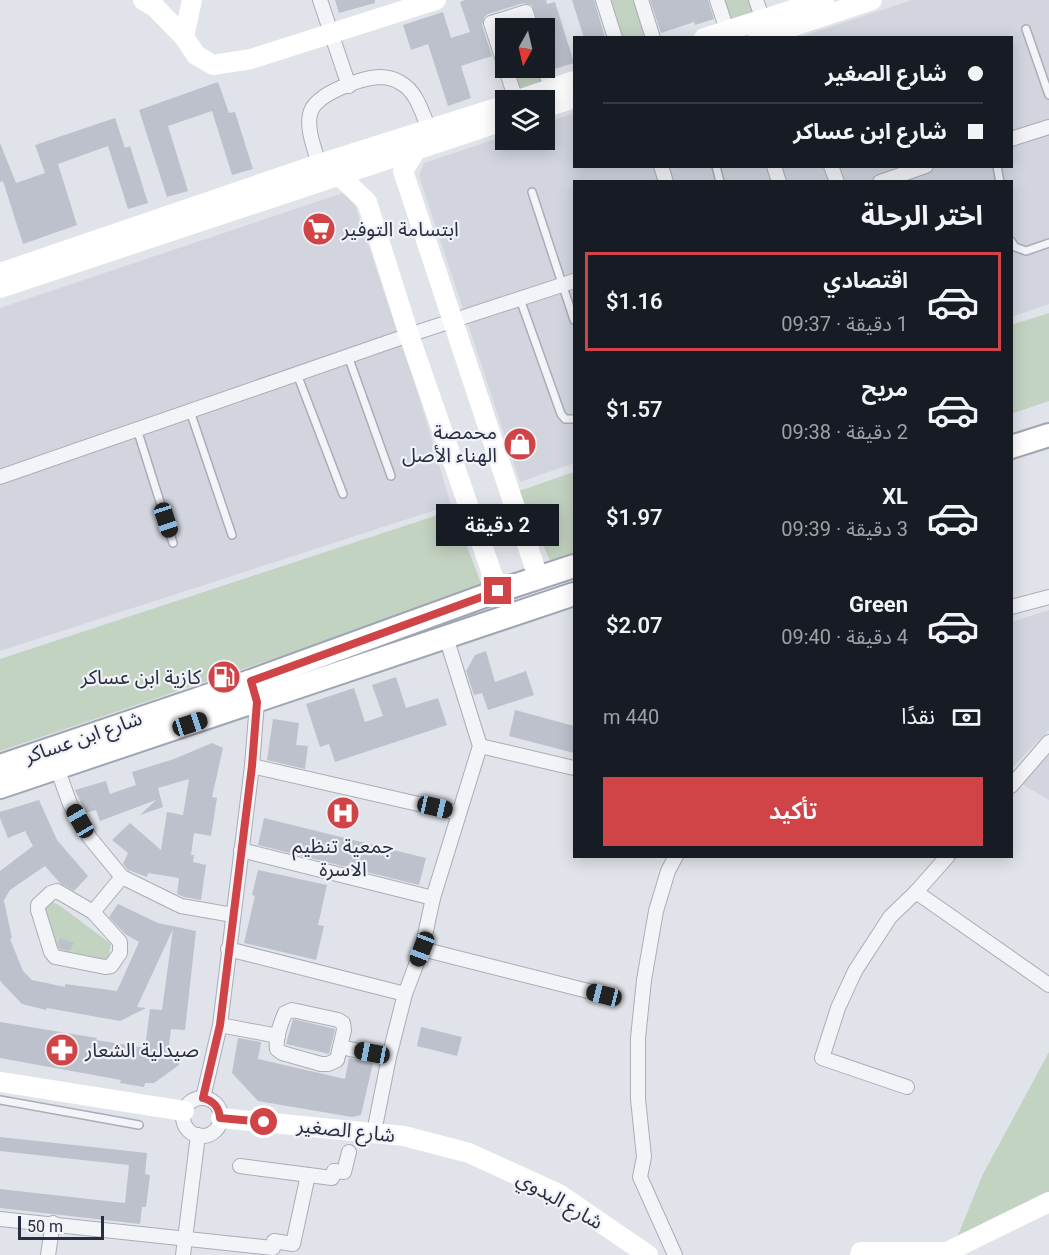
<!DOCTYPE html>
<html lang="ar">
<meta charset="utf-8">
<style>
body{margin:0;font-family:Roboto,"Noto Sans Arabic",sans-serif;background:#20242c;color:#f1f3f6;direction:rtl;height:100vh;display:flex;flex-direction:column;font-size:22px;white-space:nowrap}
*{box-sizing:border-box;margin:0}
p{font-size:20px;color:#9ea1a6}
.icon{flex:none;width:33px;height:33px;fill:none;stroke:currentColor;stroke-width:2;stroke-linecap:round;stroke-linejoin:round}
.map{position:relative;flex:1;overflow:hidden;direction:ltr}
.details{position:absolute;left:573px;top:180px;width:440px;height:678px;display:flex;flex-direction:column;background:#171b24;border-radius:0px;box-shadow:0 3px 15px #0003;direction:rtl}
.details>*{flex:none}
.top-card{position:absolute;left:573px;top:36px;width:440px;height:132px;border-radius:0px;box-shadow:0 3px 15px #0003;direction:rtl;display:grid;align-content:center;height:132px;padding:0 30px;background:#171b24}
.needle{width:39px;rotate:188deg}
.controls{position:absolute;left:495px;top:18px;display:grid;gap:12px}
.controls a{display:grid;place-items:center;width:60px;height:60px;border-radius:0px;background:#171b24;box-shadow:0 3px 15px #0003;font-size:30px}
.scale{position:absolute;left:18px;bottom:15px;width:86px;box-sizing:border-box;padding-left:6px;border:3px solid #282e41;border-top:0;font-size:16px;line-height:21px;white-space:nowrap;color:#282e41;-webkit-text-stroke:4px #f0f2f7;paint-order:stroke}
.end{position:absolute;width:27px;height:27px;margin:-14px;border:8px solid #d04447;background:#fff;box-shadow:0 0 0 3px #fff}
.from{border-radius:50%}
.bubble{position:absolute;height:42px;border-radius:0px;background:#171b24;box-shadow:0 3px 15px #0003;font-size:20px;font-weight:600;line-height:42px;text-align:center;direction:rtl}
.car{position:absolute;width:18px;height:36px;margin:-18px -9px;border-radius:8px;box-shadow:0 0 4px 2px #0007;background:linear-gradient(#222 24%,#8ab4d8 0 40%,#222 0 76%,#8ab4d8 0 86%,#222 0)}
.top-card b{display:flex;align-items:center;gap:21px;height:57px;font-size:22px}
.top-card b+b{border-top:2px solid #363941}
.top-card i{width:15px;height:15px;background:#f1f3f6}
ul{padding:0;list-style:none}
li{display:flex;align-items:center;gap:18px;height:99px;margin:0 12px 9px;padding:0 18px;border:3px solid transparent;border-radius:0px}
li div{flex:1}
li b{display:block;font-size:22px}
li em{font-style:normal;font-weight:600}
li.current{border-color:#d04447}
li>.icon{width:54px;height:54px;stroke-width:1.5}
h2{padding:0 30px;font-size:27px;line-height:72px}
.pay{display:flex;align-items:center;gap:15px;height:66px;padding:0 30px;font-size:22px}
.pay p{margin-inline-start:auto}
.cta{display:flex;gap:12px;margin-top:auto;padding:12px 30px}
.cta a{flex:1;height:69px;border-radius:0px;background:#d04447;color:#fff;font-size:24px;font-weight:600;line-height:69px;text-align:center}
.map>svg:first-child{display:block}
</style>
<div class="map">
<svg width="1049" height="1255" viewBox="0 0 1049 1255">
<rect width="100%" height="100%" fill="#e0e3e9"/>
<g fill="#d2d5de">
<path d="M912 0H1049V304L1011 317V182H574V463L520 482 419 176 424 163 505 136 506 140H544L545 123 574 113V166H1011V38L800 37Z"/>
<path d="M343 193 353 199 417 390 451 505 0 651V308Z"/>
<path d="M1049 610V730L1011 769V622Z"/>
<path d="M1049 753V800L1020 783Z"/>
</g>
<g fill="#c3d3c1">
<path d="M608 0H638L650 37H620Z"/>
<path d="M723 0H752L757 14 730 23Z"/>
<path d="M524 16 528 28H506L505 52 497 25Z"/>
<path d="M510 68H540L545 84 518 92Z"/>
<path d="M1049 313V401L1011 414V325Z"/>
<path d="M574 472V557L552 565 519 491Z"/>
<path d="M453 510 483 588 0 751V659Z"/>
<path d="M52 902 59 905 111 944 109 956 105 960 60 950 56 945 44 909Z"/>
<path d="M1049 1052V1192L956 1240 982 1176Z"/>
</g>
<g fill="#bdc1cc">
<path d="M335 0H375V3L339 13Z"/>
<path d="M465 0H546L547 4 555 2 574 63 554 69 550 62 547 60 544 52V28H540L532 5 523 3 488 14 484 17 482 25 492 56 461 66 471 98 448 106 428 44 411 50 403 25 443 12 451 38 470 32 460 2Z"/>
<path d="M572 0H594L605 38H584Z"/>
<path d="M650 0H708L714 19 695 25 694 22 661 33Z"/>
<path d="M218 82 229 113 235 112 253 169 232 175 212 111 168 126 188 191 167 197 139 110Z"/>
<path d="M115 118 125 148 130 146 148 203 128 209 108 146 58 164 77 225 23 244 3 181 0 182V143L16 183 45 173 35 145Z"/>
<path d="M486 651 495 682 526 671 534 695 488 710 482 693 474 695 466 671 475 655Z"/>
<path d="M396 677 406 708 438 698 447 725 335 762 329 744 320 747 306 704 354 688 365 722 383 716 372 685Z"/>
<path d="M515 710 574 726V753L509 736Z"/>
<path d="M273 719 299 723 296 745 308 746 305 769 267 760Z"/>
<path d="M212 743 223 748 212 797 217 798 211 836 194 833 191 855H194L193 862 206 865 201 900 184 897 177 894 179 878 148 873 147 877 128 870 123 864 128 853 112 840 130 823 161 850 167 812 183 815 189 779 158 788 163 807 140 815 156 800 100 821 96 810 86 813 75 790 106 781 110 794 136 785 132 772 174 759Z"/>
<path d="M39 800 57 840 88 876 74 891 60 883 45 866 10 890 3 902 4 901 12 938 10 939 23 971 32 980 65 987V984L117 991 139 942 125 934 109 917 118 904 158 923 196 931 185 1030 171 1029 168 1052 182 1055 179 1065 154 1083H145L144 1087 120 1083 121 1080 0 1058V1022L97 1038 96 1040 145 1048 150 1009 162 1010 173 929 137 1007 146 1008 120 1021 47 1008 46 1010 22 1004 2 983 0 980V871L33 846 25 831 8 838 0 818V812Z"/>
<path d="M264 818 426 858 419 885 258 845Z"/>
<path d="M258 870 327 885 318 925 324 926 316 960 244 943 255 896 252 895Z"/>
<path d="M60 938 74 943 69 951 59 948 58 943Z"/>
<path d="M293 1019 335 1029 329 1054 286 1044Z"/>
<path d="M421 1027 462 1037 457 1056 417 1046Z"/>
<path d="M238 1038 261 1042 258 1059 345 1079 349 1058 373 1063 361 1115 352 1117 258 1101 232 1073Z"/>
<path d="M0 1137 147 1153 145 1174 150 1175 146 1207H142L140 1224 0 1208V1189L125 1203 129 1165 0 1151Z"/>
</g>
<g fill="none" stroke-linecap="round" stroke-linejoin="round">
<g stroke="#a9adb7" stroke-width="10">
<g id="lane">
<path d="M1026 29 1049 95"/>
<path d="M716 166 720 182"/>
<path d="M997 166 1000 182"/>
<path d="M532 192 574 320"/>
<path d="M1011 241 1015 247 1026 251 1049 243"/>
<path d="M520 299 561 414 565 419H574"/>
<path d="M348 356 391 476"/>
<path d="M297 374 343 494"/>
<path d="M190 411 232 535"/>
<path d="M137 429 173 543"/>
<path d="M0 1100 139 1125"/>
</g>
</g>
<g stroke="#a9adb7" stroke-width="16">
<g id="street">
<path d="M320 0 349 86"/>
<path d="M603 0 615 38"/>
<path d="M641 0 653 38"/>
<path d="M717 0 727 30"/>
<path d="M756 0 763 20"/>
<path d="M544 68 551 88"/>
<path d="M516 100 491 23 526 12 531 28"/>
<path d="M1011 139 1049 127"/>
<path d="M319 165C315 149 305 127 311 111 318 93 361 78 379 77 386 77 395 79 401 83 417 92 422 113 429 129"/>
<path d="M661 166 666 182"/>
<path d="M774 166 779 182"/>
<path d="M831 166 837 182"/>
<path d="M880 182 926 166"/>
<path d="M0 477 409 335 574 281"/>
<path d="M1011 607 1049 597"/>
<path d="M480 746 574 768"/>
<path d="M252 766 458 813"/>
<path d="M57 768 70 804 90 838 122 877 181 906 233 915"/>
<path d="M1011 786 1049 742"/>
<path d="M241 850 433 898"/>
<path d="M948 856 916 892 1049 985"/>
<path d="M57 891 93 912 120 942V953L111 966 105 967 55 957 51 952 38 910V905L51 893Z"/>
<path d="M93 912 122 877"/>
<path d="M228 949 405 994"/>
<path d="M422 949 604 995"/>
<path d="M292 1010 338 1020 343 1023 344 1030 337 1060 328 1064H321L282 1053 277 1049C275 1037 281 1023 285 1013Z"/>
<path d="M220 1025 278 1036"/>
<path d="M340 1047 389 1057"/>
<path d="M907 1087 822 1058 838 1008 855 971 890 917 916 892"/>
<path d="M203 1098 220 1025 252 766 257 702 256 697"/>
<circle cx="202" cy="1117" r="19"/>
<path d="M374 1132 389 1057 405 994 422 949 433 898 480 746 446 637"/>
<path d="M240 1166 332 1178 334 1171 344 1172 349 1152"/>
<path d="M0 1219 273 1248 274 1241 293 1244 308 1175"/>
<path d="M48 1255 53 1223"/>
<path d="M183 1255 198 1135"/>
<path d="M675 1255 640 1177 644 1157 638 1099V1038L644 980 656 911 668 871 676 856"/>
</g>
</g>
<g stroke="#9fa5b5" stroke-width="26">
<g id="primary">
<path d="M1011 447 1049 435"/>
<path d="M0 766 251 681 498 591 574 566"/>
<path d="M0 787 574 594"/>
</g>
</g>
<use href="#lane" stroke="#f3f4f8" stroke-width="7"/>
<use href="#street" stroke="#f3f4f8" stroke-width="14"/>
<g stroke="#fff" stroke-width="20">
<path d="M143 0 155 7 184 37 196 55 213 65 251 59 436 0"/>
<path d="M184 37 192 0"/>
<path d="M704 38 824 0"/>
<path d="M758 38 872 0"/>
<path d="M518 100 574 81"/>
<path d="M544 108 574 98"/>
<path d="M416 150 403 171 538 577"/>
<path d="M340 176 367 202 409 335 498 591"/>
<path d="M0 273 316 165 506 105"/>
<path d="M0 288 506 120"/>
<path d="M0 1082 184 1111"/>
<path d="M221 1118 404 1136 469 1153 559 1194 648 1255"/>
<path d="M860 1255 861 1252H947L1049 1202"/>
</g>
<use href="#primary" stroke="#fff" stroke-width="22"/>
</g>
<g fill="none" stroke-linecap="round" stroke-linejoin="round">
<path stroke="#d04447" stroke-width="8" d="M264 1122 220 1118C219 1107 214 1101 203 1098L220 1025 252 766 257 702 251 681 498 591"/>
</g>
<defs>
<g id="supermarket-disc" transform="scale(1.725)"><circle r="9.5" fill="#d04447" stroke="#f0f2f7"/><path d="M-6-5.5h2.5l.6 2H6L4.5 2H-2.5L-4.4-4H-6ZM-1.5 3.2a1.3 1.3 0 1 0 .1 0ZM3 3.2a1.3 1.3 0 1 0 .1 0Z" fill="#fff"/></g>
<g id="shop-disc" transform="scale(1.725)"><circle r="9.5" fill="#d04447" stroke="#f0f2f7"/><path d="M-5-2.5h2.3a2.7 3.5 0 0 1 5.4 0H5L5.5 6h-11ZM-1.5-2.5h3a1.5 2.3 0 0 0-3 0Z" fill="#fff"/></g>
<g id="fuel-disc" transform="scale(1.725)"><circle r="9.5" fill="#d04447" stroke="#f0f2f7"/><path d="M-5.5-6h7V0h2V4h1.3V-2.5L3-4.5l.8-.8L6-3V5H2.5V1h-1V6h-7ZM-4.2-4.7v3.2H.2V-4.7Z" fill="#fff"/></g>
<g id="hospital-disc" transform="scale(1.725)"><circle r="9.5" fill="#d04447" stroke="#f0f2f7"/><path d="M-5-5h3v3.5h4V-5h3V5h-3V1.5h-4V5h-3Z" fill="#fff"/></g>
<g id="pharmacy-disc" transform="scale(1.725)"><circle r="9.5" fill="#d04447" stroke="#f0f2f7"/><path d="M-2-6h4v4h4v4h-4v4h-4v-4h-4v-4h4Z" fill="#fff"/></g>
</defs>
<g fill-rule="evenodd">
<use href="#supermarket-disc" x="319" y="229"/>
<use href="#shop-disc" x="520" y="444"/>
<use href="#fuel-disc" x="224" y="677"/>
<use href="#hospital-disc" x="343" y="813"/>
<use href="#pharmacy-disc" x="62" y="1050"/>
</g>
<g text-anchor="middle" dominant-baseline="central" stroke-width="4.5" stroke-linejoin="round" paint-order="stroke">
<g font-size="20" fill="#282e41" stroke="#f0f2f7" text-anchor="start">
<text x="342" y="229">ابتسامة التوفير</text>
<text x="497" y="432" text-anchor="end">محمصة<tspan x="497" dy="23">الهناء الأصل</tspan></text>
<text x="201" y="677" text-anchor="end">كازية ابن عساكر</text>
<text x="343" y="846" text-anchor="middle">جمعية تنظيم<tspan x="343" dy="23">الاسرة</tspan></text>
<text x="85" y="1050">صيدلية الشعار</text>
</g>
<g font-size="20" fill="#282e41" stroke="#f0f2f7">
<text transform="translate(83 737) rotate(-19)">شارع ابن عساكر</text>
<text transform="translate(346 1130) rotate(6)">شارع الصغير</text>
<text transform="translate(560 1200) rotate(30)">شارع البدوي</text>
</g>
</g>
</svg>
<div class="controls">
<a><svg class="needle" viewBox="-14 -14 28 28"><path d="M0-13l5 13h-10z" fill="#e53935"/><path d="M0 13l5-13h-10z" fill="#9ea1a6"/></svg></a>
<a><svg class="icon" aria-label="layers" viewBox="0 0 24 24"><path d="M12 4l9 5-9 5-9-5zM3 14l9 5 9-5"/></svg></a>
</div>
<div class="scale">50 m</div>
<i class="end from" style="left:264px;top:1122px"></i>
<i class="end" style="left:498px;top:591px"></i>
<div class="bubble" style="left:436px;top:504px;width:123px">2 دقيقة</div>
<i class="car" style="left:166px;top:520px;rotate:162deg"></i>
<i class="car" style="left:190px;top:724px;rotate:72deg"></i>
<i class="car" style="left:435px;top:807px;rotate:103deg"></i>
<i class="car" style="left:80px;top:821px;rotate:330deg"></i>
<i class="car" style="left:422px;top:949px;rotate:201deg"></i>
<i class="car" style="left:604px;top:995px;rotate:284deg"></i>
<i class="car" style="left:372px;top:1053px;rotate:281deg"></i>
<div class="top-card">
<b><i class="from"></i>شارع الصغير</b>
<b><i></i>شارع ابن عساكر</b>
</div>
<section class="details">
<h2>اختر الرحلة</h2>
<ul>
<li class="current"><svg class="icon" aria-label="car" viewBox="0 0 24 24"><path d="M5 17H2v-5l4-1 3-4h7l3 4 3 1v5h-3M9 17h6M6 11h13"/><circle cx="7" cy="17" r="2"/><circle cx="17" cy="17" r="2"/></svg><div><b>اقتصادي</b><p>1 دقيقة · 09:37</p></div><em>$1.16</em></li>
<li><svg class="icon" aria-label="car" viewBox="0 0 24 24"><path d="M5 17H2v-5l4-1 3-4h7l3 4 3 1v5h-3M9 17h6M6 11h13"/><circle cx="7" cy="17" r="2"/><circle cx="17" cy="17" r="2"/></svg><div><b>مريح</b><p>2 دقيقة · 09:38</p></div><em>$1.57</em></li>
<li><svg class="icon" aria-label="car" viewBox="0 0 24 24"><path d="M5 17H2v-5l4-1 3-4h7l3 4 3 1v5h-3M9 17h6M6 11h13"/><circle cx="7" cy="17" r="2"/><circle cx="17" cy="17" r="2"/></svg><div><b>XL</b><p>3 دقيقة · 09:39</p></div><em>$1.97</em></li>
<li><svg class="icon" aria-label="car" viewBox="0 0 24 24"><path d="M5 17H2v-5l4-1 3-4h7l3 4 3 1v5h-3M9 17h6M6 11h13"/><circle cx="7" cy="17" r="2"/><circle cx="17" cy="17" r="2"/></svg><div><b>Green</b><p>4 دقيقة · 09:40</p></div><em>$2.07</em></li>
</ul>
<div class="pay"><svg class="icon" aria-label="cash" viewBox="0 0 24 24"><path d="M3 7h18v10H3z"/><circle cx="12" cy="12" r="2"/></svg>نقدًا<p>440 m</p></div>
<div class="cta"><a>تأكيد</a></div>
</section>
</div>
